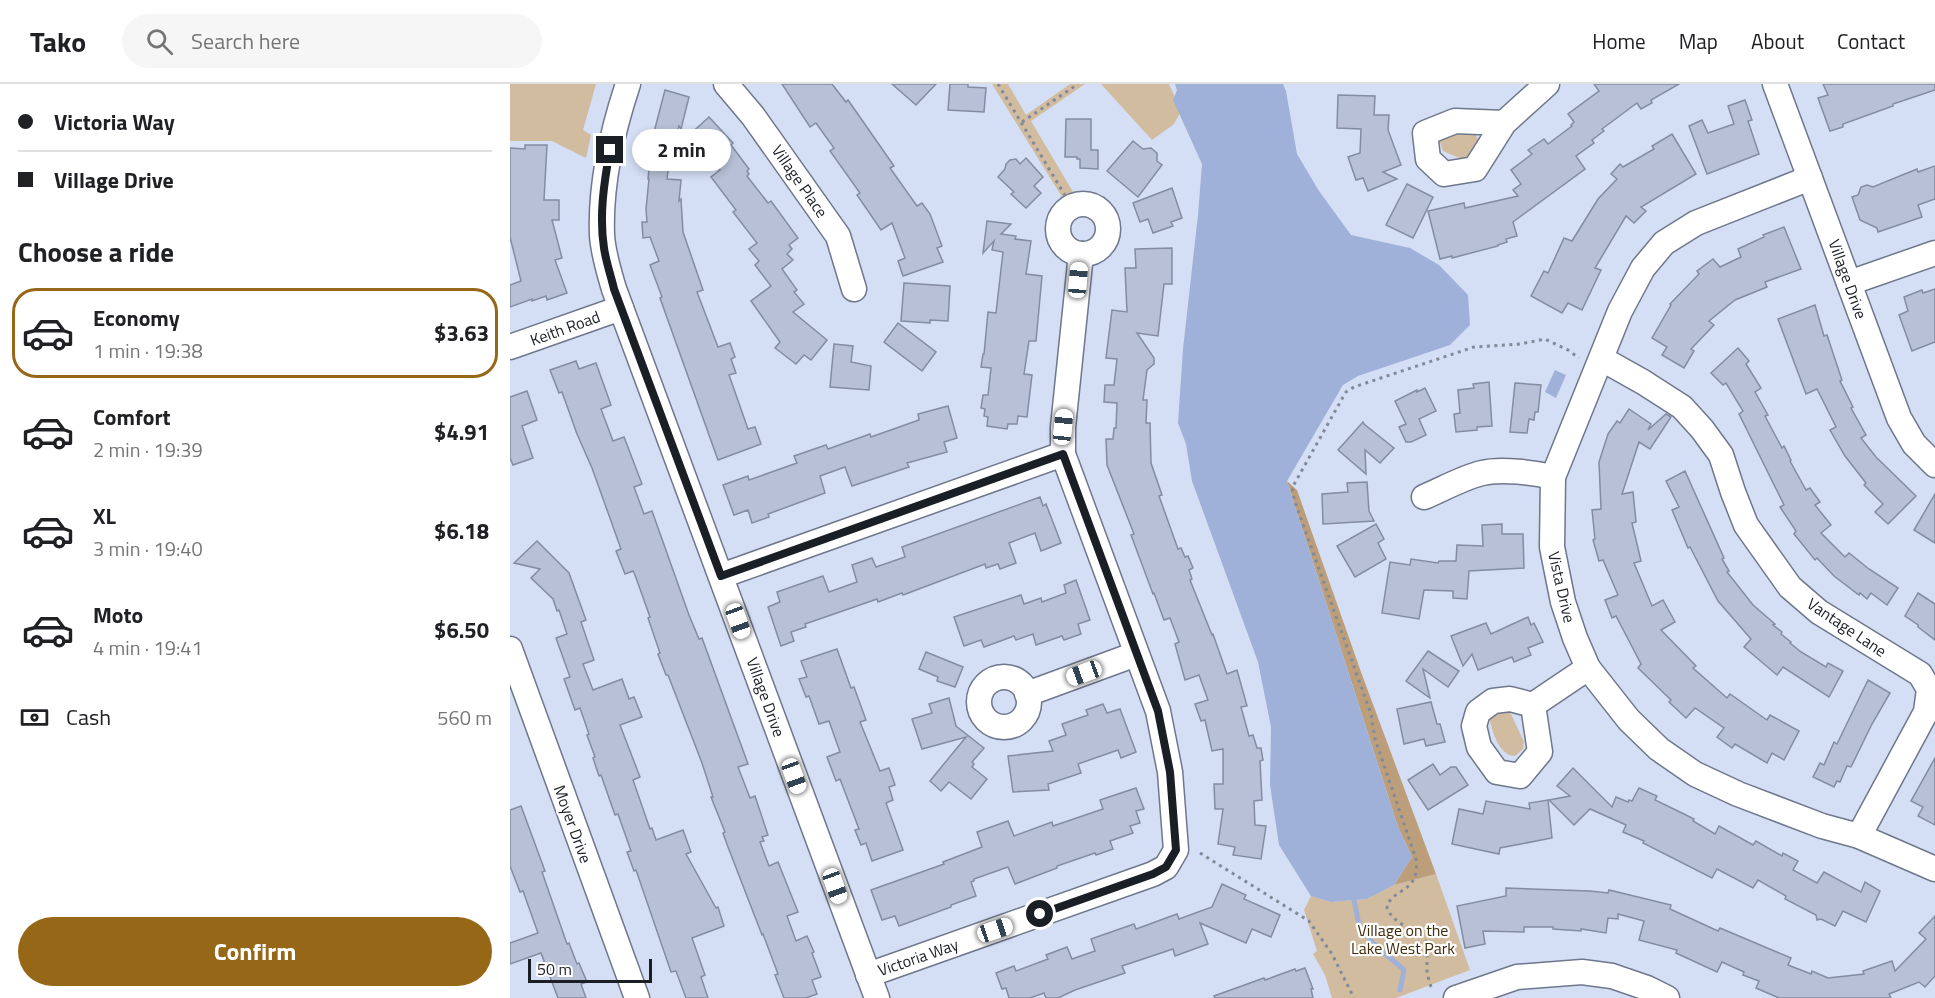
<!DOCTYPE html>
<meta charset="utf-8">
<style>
body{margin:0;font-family:"Titillium Web",sans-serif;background:#f6f6f6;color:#202124;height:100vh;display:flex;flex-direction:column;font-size:22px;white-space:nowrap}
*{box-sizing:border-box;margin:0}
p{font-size:20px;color:#757577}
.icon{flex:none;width:33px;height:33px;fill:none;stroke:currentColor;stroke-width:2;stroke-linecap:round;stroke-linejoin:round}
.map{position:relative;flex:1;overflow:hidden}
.sheet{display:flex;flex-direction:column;background:#fff;width:510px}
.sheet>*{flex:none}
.hud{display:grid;align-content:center;height:132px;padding:0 18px;background:#fff}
.scale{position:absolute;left:18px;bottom:15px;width:124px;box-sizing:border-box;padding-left:6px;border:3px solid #1a1e25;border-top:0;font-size:16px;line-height:21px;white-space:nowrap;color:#1a1e25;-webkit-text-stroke:4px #fff;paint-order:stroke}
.end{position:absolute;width:27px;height:27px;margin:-14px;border:8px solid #1a1e25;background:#fff;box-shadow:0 0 0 3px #fff}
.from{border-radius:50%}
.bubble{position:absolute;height:42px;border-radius:21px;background:#fff;box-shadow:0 3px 9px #0003;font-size:20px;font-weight:700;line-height:42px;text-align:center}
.car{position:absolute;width:18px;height:36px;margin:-18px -9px;border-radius:8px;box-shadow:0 0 4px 2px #0007;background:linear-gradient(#fff 24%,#345 0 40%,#fff 0 76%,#345 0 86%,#fff 0)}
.hud b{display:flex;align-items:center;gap:21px;height:57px;font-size:22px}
.hud b+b{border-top:2px solid #e0e0e0}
.hud i{width:15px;height:15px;background:#202124}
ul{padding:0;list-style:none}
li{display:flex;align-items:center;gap:18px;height:90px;margin:0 12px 9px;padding:0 6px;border:3px solid transparent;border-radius:24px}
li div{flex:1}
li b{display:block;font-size:22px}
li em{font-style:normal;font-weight:700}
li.current{border-color:#976718}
li>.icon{width:54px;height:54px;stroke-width:1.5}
h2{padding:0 18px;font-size:27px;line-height:72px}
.pay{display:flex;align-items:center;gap:15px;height:66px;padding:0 18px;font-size:22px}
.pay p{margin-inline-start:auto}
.action{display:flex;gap:12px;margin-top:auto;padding:12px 18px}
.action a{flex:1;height:69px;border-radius:36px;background:#976718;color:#fff;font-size:24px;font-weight:700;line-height:69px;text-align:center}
header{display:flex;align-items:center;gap:36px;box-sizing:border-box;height:84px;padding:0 30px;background:#fff;border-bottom:2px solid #e0e0e0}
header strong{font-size:28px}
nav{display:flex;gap:33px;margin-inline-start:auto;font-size:21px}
.search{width:420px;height:54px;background:#f6f6f6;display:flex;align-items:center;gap:15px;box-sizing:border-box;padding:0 21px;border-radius:33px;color:#757577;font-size:22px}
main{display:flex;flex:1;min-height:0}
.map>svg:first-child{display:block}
</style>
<header>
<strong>Tako</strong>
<div class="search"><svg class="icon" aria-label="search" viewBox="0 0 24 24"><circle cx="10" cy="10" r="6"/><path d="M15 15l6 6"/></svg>Search here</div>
<nav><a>Home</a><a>Map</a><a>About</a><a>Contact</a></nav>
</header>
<main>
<section class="sheet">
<div class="hud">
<b><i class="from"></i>Victoria Way</b>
<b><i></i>Village Drive</b>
</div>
<h2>Choose a ride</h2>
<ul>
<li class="current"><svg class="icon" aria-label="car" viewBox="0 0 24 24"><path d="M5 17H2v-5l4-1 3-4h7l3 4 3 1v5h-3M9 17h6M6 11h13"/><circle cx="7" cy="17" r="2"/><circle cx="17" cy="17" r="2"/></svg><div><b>Economy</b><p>1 min · 19:38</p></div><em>$3.63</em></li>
<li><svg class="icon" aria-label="car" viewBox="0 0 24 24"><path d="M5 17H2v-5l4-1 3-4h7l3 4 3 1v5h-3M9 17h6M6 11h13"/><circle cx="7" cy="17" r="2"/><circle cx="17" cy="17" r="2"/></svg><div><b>Comfort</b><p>2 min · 19:39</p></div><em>$4.91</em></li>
<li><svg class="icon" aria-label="car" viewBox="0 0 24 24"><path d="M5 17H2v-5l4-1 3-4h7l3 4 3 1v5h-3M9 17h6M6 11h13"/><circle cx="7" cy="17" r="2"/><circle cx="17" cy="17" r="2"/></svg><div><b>XL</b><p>3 min · 19:40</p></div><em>$6.18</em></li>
<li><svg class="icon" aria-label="car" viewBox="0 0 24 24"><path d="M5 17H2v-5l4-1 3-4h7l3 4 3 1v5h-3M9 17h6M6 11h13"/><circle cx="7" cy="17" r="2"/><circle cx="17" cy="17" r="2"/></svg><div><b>Moto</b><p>4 min · 19:41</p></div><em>$6.50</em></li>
</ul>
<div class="pay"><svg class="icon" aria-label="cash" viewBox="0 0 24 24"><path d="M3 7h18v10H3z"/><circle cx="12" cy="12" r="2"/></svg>Cash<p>560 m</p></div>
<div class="action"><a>Confirm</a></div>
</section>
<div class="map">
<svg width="1425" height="914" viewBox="0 0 1425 914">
<rect width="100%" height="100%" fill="#d4def4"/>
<g fill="#d2bc9f">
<path d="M0 0H86L73 46 81 51 76 74 42 57H0Z"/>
<path d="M482 0H498L516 31 560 0H575L521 37 563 108 552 113Z"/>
<path d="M591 0H659L671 27 664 40 642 56Z"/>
<path d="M935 48 965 50 969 57 957 76H954L933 67 929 55Z"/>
<path d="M997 627 1001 630 1014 658 1013 665 1005 672C990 672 983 650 980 637L984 629Z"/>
<path d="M926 790 960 886 886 914H822L815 891 803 870 807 867 794 826 801 812 821 818 857 815 884 801Z"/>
</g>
<path fill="#bc9f7a" d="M777 397 787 406 851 588 926 790 884 801 902 773 888 743Z"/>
<g fill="#9fb1d9">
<path d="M665 0H773L776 7 787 70 809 107 841 151 900 164 929 181 958 211 960 241 940 261 848 292 833 301 777 397 888 743 902 773 884 801 857 815 821 818 801 812 769 761 760 701 761 643 748 578 682 397 676 360 668 339 673 265 688 131 692 80 663 16 667 6Z"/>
<path d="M1045 286 1056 291 1046 314 1035 308Z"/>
</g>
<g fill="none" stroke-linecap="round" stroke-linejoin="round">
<path stroke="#9fb1d9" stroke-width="5" d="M844 816 849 841 864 860 894 886 890 906"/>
</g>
<g fill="#b7c0d6" stroke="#838ca1" stroke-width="1.5">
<path d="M272 0H322L336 18 338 16 384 82 380 84 407 122 412 119 420 130 432 162 427 164 433 178 393 192 388 177 395 174 382 139 371 146 347 111 350 109 320 67 324 64 306 39 300 43Z"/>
<path d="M382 0H426L406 21Z"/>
<path d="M440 0H458V3L476 4 474 28 438 26Z"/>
<path d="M1084 0H1169L1141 16 1142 19 1131 25 1127 19 1092 45 1094 47 1082 56 1084 59 1066 72 1075 85 1003 138 1007 152 996 155 997 158 988 161V162L942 174V172L930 175 918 127 954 119 955 124 1008 112 1003 106 1011 100 1001 86 1022 70 1018 66 1034 55 1038 60 1062 42 1061 41 1064 38 1058 30 1089 7Z"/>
<path d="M1313 0H1425V6L1383 20V22L1333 40V43L1320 47 1308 14 1318 11Z"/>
<path d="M155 6 179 13 171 45 169 42 160 71 157 95 171 96 169 117 171 115 173 148 193 206 187 208 208 263 220 259 225 273 221 275 226 289 219 291 238 345 245 343 251 360 208 376 150 214 152 213 140 181 149 177 140 153 133 154 132 138H137L136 125 139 95H138L142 56Z"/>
<path d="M828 11 865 12 864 31H879L878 46 891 81 873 88 887 95 858 107 853 94 846 96 838 73 850 69 851 45 827 44Z"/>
<path d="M1235 16 1242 36 1238 37 1249 70 1197 90 1179 42 1192 36 1198 49 1224 40 1218 22Z"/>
<path d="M199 33 223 59 221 61 239 85 237 87 239 90 237 92 258 119 261 117 288 154 279 161 282 165 277 170 283 176 272 185 287 206 284 208 294 220 283 228 317 256 301 276 294 271 286 280 265 264 270 258 241 217 261 202 245 181 249 177 239 165 247 159 223 128 226 126 201 93 210 86 178 52Z"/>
<path d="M556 35H581V66H588V85L570 84V75H567V73H555Z"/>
<path d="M1162 50 1186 90 1131 123 1136 127 1124 139 1116 132 1085 184 1091 186 1072 226 1058 219 1052 229 1021 212 1034 187 1038 189 1054 154 1062 157 1088 115 1107 95 1101 90 1110 80 1113 83 1144 65 1142 62Z"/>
<path d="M623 57 633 65 641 64 647 69V77L652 81 628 113 597 87Z"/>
<path d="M15 61H37L34 116H49V136H42L52 174 45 176 57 209 37 216 36 212 22 217V215L0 223V201L11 197 0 153V64L15 65Z"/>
<path d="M516 74 533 93 524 102 531 109 516 124 501 110 504 108 488 93 495 85 496 80 500 76 506 75 510 80Z"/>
<path d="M1425 82V115L1408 121 1412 133 1368 148 1367 144 1350 136 1342 113 1348 111 1351 103 1357 101 1363 103 1407 85 1408 88Z"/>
<path d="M897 100 923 113 903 154 876 141Z"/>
<path d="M662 104 672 134 661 138 663 142 643 149 638 135 630 138 623 119Z"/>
<path d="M477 137 501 140 491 150 506 152 505 155 521 157 516 190 532 192 526 257H519L514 290 522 291 517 333 508 332 507 340H498L497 345 477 342 478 333 474 332 475 325 471 324 473 311H478L481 284 471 283 473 270H474L478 228 486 229 493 168 482 166 484 157 473 169Z"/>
<path d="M1274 143 1291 185 1255 198 1257 203 1225 216 1199 237 1204 241 1181 265 1184 267 1174 284 1152 271 1157 263 1142 254 1161 221 1160 220 1189 190 1187 187 1203 175 1210 183 1231 173 1228 165 1254 153 1253 151Z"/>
<path d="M662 164V200H654L648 252 627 249 644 274V280L637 286 633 316H637L636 339H640L641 379 652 411 649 412 668 465 671 464 675 473 678 472 683 484 679 486 682 495 680 496 702 551 703 550 717 590 727 586 737 622 731 623 739 652 743 651 747 664H751L753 676 750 677 752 716 744 717 745 741 756 742 751 775 723 771 725 763 708 760 713 725H705L704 700H713V665L702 667 695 636 691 637 685 620 698 616 689 591 675 596 665 560 669 558 660 534 654 536 644 509 643 510 621 451 624 450 597 381 596 355H603L604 344H606L607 319 594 318 595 301H604L607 275 596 274 602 226 617 228 615 184H626L625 165Z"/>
<path d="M394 199 440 202 438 237 420 236V239L391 237Z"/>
<path d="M1425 205V258L1402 267 1389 231 1398 227 1394 213 1412 206 1413 209Z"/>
<path d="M1305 221 1314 252 1317 251 1332 296 1330 297 1343 323 1341 324 1356 351 1351 354 1366 373 1406 412 1378 440 1365 428 1373 420 1354 401 1356 399 1335 372 1320 346 1326 343 1307 305 1296 310 1268 235Z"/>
<path d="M388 239 426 268 412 287 374 258Z"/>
<path d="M324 260 343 262 341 278 361 282 359 306 320 303Z"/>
<path d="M1228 264 1239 277 1236 280 1251 304 1245 308 1258 331 1255 332 1272 364 1274 362 1281 376 1280 377 1296 406 1300 404 1310 418 1305 421 1321 441 1311 449 1335 473 1339 469 1359 485 1388 504 1377 521 1361 509 1357 515 1350 509 1349 511 1324 492 1307 474 1305 476 1284 450 1286 447 1270 423 1274 421 1229 330 1233 327 1216 299 1213 301 1201 289Z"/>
<path d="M66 277 69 285 86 279 101 321 91 325 103 357 114 353 132 400 124 403 134 430 142 427 179 531 189 555 192 554 238 680 228 683 240 714 245 712 258 751 252 753 254 757 250 758 259 782 268 778 288 828 277 832 286 857 297 852 304 868 302 869 311 893 302 896 307 910 296 914H274L265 891 268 890 253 850 252 851 218 763 213 749 215 748 201 713H203L192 679 158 591H156L148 570 150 569 138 534 140 533 125 491 123 487 115 490 106 467 111 465 82 384 67 350 52 308 49 309 40 286Z"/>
<path d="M979 298 982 342 967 343V346L946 348 944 330 950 329 948 306 964 304 963 300Z"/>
<path d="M1005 299 1031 301 1028 328H1025L1024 336 1019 335 1017 349 1000 348Z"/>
<path d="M915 304 926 327 909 335 916 351 901 358H896L889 343 896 340 885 317 907 306V308Z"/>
<path d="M17 307 27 336 12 342 23 374 3 381 0 374V313Z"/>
<path d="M438 322 447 354 434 358 437 368 397 379 399 383 342 402 335 383 310 392 315 409 258 430 259 433 242 439 238 426 224 431 213 401 238 392 239 396 287 379 284 372 316 361 318 365 360 350 361 353 409 336 408 330Z"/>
<path d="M1119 325 1141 340 1138 346 1156 330 1161 333 1140 365 1129 358 1112 410 1123 408 1126 438 1122 439 1131 477 1124 479 1142 522 1153 516 1165 538 1151 546 1186 582 1183 584 1217 614 1220 610 1257 636 1260 631 1289 647 1274 676 1262 669 1257 679 1225 660 1222 664 1207 653 1214 644 1185 624 1176 634 1159 618 1161 616 1128 584 1131 580 1106 532 1102 534 1095 516 1108 511 1093 476 1089 477 1083 456 1085 455 1082 426 1091 425 1089 378 1098 350 1107 337 1110 339Z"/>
<path d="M853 338 854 340 884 364 870 379 855 366 856 390 828 366Z"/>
<path d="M1175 387 1214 474 1212 475 1219 487 1217 488 1243 521 1265 540 1263 541 1272 548 1271 550 1281 558 1280 559 1291 568 1316 583 1318 579 1333 587 1319 613 1273 583 1267 591 1234 563 1241 555 1208 517 1180 463 1178 464 1162 426 1169 423 1156 397Z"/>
<path d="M857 398 859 427 864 437 813 440 812 410 838 408 837 399Z"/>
<path d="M1425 410V459L1404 446Z"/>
<path d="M530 413 533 422 536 420 551 459 531 467 525 449 499 459 506 479 490 485 488 480 476 484 475 480 393 511 392 509 368 518 367 515 347 522 295 540 296 543 281 548 284 557 271 562 258 523 270 518 267 508 313 492 319 508 347 498 342 481 362 474 366 483 395 473 392 463Z"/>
<path d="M866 440 874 455 868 459 876 475 845 493 827 462Z"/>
<path d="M992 440V450H1013L1014 484 959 487 957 515 943 514V507L914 506 909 535 872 529 880 478 900 481 901 475 928 479 929 477H946L947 461 973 462 972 441Z"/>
<path d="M27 457 59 489 76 536 71 538 84 576 73 580 83 606 112 595 119 615 124 613 132 633 110 641 130 693 123 696 140 745 142 744 146 756 173 746 181 768 176 770 206 824 208 823 214 842 182 854 195 891 191 893 198 914H176L166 887 161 888 126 786 124 787 117 768 121 767 108 730 105 731 91 691 89 692 83 674 85 673 77 651 79 650 70 624 65 626 54 595 60 593 46 554 57 550 49 526 47 527 43 515 21 494 30 485 4 479Z"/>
<path d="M566 496 580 536 568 540 571 550 554 556 552 552 526 561 523 550 506 556 504 552 474 563 471 556 454 562 444 533 511 511 514 520 531 514 532 518 556 509 554 501Z"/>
<path d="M1408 509 1425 520V556L1408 543V541L1395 532Z"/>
<path d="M1018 533 1021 541 1024 539 1033 558 1018 564 1021 571 1004 578 1002 573 968 586 962 570 953 582 941 552 976 539 981 550Z"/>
<path d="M327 565 341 604 344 603 356 636 350 638 370 687 379 684 385 701 379 703 383 716 376 719 393 766 362 777 356 759 351 761 345 746 349 745 330 695 326 697 317 673 330 668 319 637 309 640 299 612 296 613 289 595 297 593 291 577Z"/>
<path d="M918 567 949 587 938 603 913 585 920 614 896 597Z"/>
<path d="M416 568 453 583 445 603 427 597 428 593 409 585Z"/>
<path d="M1358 596 1380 609 1362 640 1341 683 1337 682 1330 698 1327 697 1324 703 1303 693 1310 679 1314 681 1324 658 1327 660Z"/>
<path d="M439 614 446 642 474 664 462 678 464 680 462 683 477 695 461 715 439 698 431 707 420 697 456 653 412 665 402 635 422 629 419 620Z"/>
<path d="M921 618 927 640H930L935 658 916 662 914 655 894 660 887 625Z"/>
<path d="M593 620 597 629 610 625 626 668 611 674 608 666 568 680 571 689 538 700 539 706 503 708 498 672 543 667 539 657 556 651 552 640 578 631 576 626Z"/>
<path d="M1425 674V741L1408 732 1413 723 1401 717Z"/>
<path d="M923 680 930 691 941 683H946L958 701 918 726 898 696Z"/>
<path d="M1063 684 1102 723 1106 713 1118 718 1119 716 1122 717 1129 704 1147 712 1145 716 1174 730 1184 735 1183 737 1205 750 1209 742 1243 761 1246 757 1272 772 1273 769 1288 777 1283 786 1307 799 1314 788 1351 808 1355 798 1370 807 1356 838 1333 827 1325 842 1311 835 1307 836 1306 831 1275 815 1276 812 1248 796 1243 804 1207 785 1202 794 1133 759 1134 757 1113 748 1116 741 1080 725 1064 741 1039 716 1060 712 1047 702Z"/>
<path d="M626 704 634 725 626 727 630 739 620 742 623 749 600 757 603 765 586 771 585 769 547 782V784L505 800 498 783 464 795V797L461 798 466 812 441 821V823L389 842 385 832 372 836 361 806 434 780 433 778 472 763 467 748 498 737 504 752 542 738 543 742 593 725 590 716Z"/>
<path d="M1038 716 1042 754 990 764 989 770 942 760 949 725 973 730 976 717 1020 725 1019 719Z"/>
<path d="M11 722 35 787 32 788 57 860 59 859 67 880 69 879 77 898 71 900 76 914H48L31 869 0 880V859L28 849 13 807 10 808 0 782V726Z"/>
<path d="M712 800 736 811 734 815 770 831 761 853 742 845 736 859 690 839 698 860 665 872 663 865 612 882 615 889 565 906 548 914H536L534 909 520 914H499L496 904 492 905 486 889 504 882 506 887 538 875 536 871 557 863 562 875 585 867 581 855 624 840 626 845 667 830 669 835 702 823Z"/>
<path d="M996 804 1080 807 1098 809 1099 806 1161 821 1160 825 1208 847 1210 844 1281 874 1278 881 1301 890 1302 887 1318 894 1354 890 1353 887 1382 877 1385 887 1416 855 1409 849 1425 832V892L1415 903 1409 898 1379 910 1381 914H1269L1246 904 1249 897 1233 891 1234 888 1212 878 1207 888 1166 869 1167 866 1129 856 1134 837 1108 830V835L1098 834 1096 849 1071 845V847L1043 845V843H1014V848L973 847 975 860 955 864 947 822 996 812Z"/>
<path d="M795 884 803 905H801L803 914H705L704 912 754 894 755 896 785 885 786 887Z"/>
</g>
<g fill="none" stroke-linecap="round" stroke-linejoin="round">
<g stroke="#6e778b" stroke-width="27">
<g id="minor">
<path d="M118 0C102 48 90 99 92 151 93 169 99 188 104 205L367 914"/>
<path d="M216 0 243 32 328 152 344 205"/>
<path d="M1265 0 1389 334 1404 360 1425 381"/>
<path d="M994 39 945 37 915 49 918 75 934 90 965 85 994 39 1037 0"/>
<path d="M1300 94 1186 139 1154 159 1133 184 1110 227 1043 393 1042 463 1053 518 1065 554 1078 584 1119 636 1149 665 1185 690 1228 710 1312 742 1349 752 1425 785"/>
<circle cx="573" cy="145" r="25"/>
<path d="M1339 199 1425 169"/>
<path d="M0 263 111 224"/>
<path d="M1092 275 1133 298 1172 323 1192 345 1211 371 1223 408 1236 441 1280 503 1309 528 1410 590 1419 605 1416 628 1349 752"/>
<path d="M914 413C933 405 952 394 972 389 991 384 1025 389 1043 393"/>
<path d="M211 492 553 370"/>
<path d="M0 565 127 914"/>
<circle cx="494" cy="618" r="25"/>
<path d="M517 610 626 570"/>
<path d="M1000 615 1023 621 1030 668 1010 692 987 688 969 663 964 642 968 628 983 617Z"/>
<path d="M1023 621 1078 584"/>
<path d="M358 891 643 790 656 783 666 766 660 688 648 627 553 370V343L571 170"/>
<path d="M946 914 1007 893 1072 888 1102 892 1137 904 1157 914"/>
</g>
</g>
<g stroke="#828a99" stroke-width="3" stroke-dasharray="3 4.5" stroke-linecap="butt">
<path d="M488 0 556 113"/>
<path d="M512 38 568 0"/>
<path d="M690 769 799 837 822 870 844 914"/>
<path d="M921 903 917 889V859C906 843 885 843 877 824 880 804 911 810 906 775L865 655 861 630 785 418 782 404 833 313 836 308 844 303 964 263 1010 260 1035 255 1058 266 1069 274"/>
</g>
<use href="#minor" stroke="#fff" stroke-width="24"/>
</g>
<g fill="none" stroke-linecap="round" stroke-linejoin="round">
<path stroke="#1a1e25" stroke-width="8" d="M100 66C94 98 89 132 94 164 96 178 101 192 104 205L211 492 553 370 648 627 660 688 666 766 656 783 643 790 530 830"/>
</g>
<g text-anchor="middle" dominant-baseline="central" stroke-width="4.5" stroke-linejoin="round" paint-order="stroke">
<g font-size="16" fill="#1a1e25" stroke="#fff">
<text transform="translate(290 97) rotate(55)">Village Place</text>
<text transform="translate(1338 195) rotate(70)">Village Drive</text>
<text transform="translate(55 244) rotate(-20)">Keith Road</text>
<text transform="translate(1052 503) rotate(77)">Vista Drive</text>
<text transform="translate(1337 543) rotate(34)">Vantage Lane</text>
<text transform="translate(256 613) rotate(70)">Village Drive</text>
<text transform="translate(63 740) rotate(70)">Moyer Drive</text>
<text transform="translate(408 873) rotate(-19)">Victoria Way</text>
</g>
<g font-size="16" fill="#402b0b" stroke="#fff">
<text x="893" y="846">Village on the<tspan x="893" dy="18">Lake West Park</tspan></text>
</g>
</g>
</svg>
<div class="scale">50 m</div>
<i class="end from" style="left:530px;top:830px"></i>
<i class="end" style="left:100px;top:66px"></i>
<div class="bubble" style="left:122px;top:45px;width:99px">2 min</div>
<i class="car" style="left:568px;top:196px;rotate:5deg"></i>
<i class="car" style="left:553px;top:343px;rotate:6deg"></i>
<i class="car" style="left:228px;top:537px;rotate:160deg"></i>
<i class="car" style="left:574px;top:589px;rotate:250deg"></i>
<i class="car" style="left:284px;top:692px;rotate:160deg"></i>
<i class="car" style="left:325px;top:802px;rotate:160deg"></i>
<i class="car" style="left:485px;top:846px;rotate:71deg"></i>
</div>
</main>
